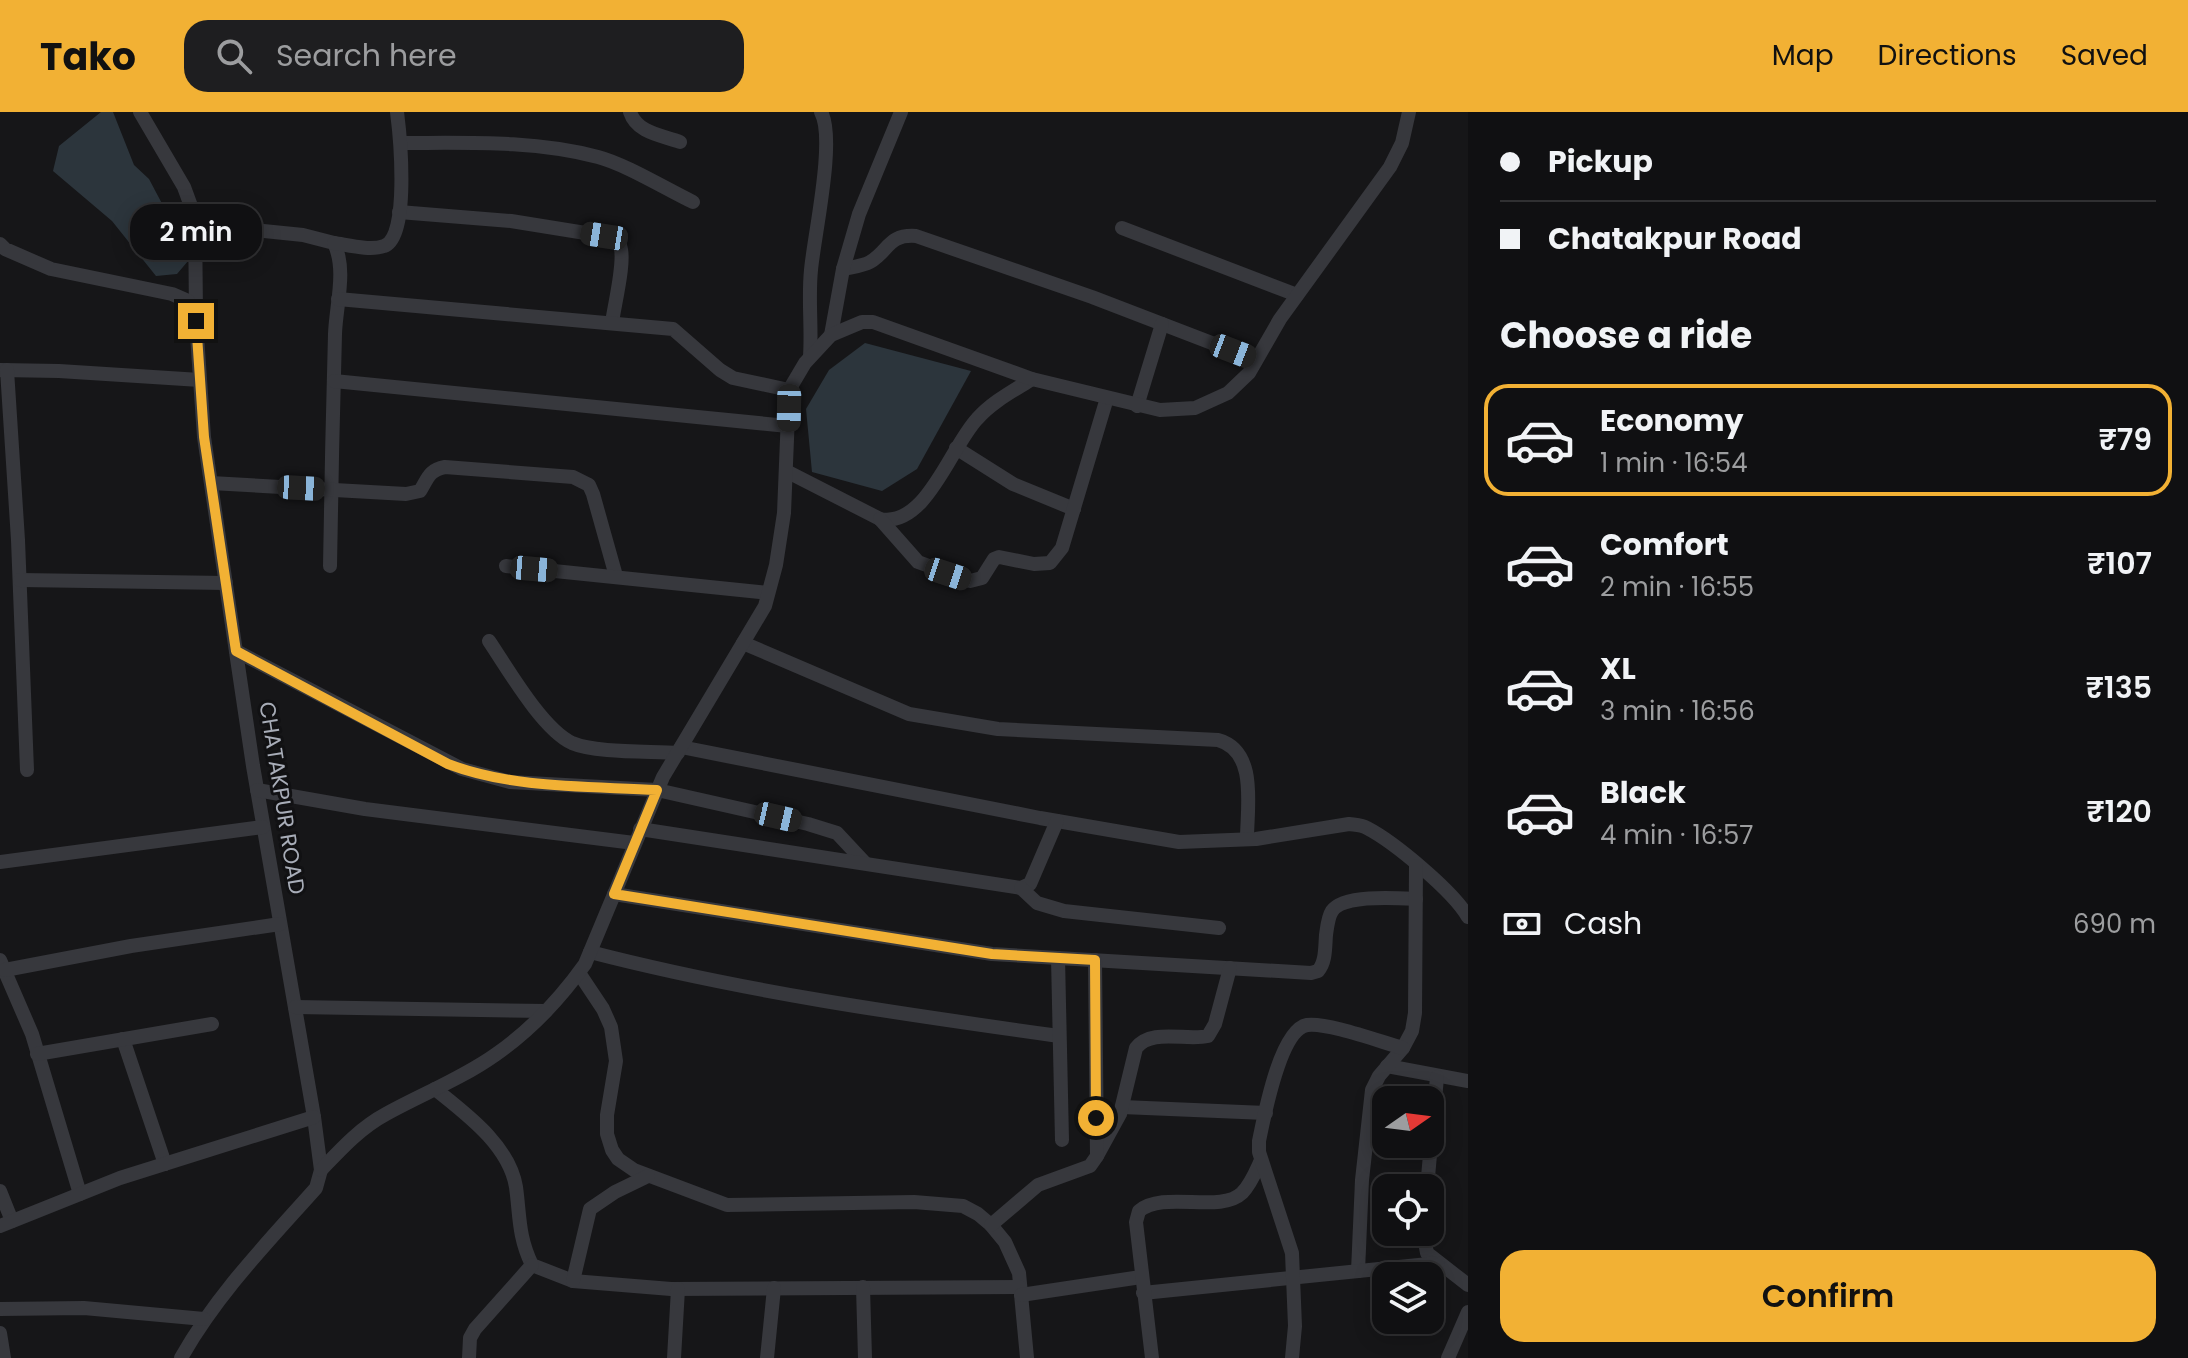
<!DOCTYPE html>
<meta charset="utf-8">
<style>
body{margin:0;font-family:Poppins,sans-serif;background:#1e1e20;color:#f1f3f6;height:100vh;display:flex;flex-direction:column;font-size:30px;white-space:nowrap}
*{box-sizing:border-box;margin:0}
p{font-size:26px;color:#9c9d9f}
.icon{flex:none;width:44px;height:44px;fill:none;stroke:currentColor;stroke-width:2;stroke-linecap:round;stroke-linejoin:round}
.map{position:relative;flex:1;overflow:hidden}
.details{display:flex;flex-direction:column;background:#101012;width:720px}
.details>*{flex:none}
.banner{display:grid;align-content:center;height:176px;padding:0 32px;background:#101012}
.needle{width:52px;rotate:76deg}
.controls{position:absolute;left:1372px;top:974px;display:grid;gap:16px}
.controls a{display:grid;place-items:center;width:72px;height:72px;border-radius:16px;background:#101012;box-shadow:0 4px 20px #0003,0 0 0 2px #303032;font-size:40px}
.end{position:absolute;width:36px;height:36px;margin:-18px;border:10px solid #f2b134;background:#111;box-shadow:0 0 0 4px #111}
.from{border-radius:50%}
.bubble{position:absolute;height:56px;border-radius:24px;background:#101012;box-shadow:0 4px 20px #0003,0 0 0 2px #303032;font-size:26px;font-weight:600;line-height:56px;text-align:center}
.car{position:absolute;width:24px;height:48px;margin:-24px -12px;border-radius:10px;box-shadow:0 0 6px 2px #0007;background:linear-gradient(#222 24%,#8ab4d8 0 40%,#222 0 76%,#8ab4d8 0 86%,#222 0)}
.banner b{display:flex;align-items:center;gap:28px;height:76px;font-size:30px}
.banner b+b{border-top:2px solid #303032}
.banner i{width:20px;height:20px;background:#f1f3f6}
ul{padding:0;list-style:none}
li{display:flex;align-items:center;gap:24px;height:112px;margin:0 16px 12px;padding:0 16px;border:4px solid transparent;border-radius:24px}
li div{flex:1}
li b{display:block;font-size:30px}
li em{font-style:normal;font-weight:600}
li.selected{border-color:#f2b134}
li>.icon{width:72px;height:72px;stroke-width:1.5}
h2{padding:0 32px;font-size:36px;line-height:96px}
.pay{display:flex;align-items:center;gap:20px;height:88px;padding:0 32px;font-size:30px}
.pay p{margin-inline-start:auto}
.action{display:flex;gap:16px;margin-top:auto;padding:16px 32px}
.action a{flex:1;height:92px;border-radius:24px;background:#f2b134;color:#111;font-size:32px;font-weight:600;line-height:92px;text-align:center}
header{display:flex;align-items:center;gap:48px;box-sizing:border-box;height:112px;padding:0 40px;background:#f2b134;color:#111}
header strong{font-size:38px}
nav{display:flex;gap:44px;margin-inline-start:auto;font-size:28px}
.search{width:560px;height:72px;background:#1e1e20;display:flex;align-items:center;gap:20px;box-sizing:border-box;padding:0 28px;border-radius:24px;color:#9c9d9f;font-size:30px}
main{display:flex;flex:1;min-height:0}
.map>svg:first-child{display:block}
</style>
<header>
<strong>Tako</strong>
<div class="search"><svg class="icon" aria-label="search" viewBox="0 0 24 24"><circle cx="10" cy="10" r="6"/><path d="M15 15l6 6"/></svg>Search here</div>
<nav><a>Map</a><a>Directions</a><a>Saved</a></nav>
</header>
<main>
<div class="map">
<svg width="1468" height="1246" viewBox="0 0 1468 1246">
<rect width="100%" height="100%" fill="#161618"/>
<g fill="#2c353c">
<path d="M101 0H113L134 53 149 67 177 120 188 149 177 162 156 164 112 109 53 59 59 34Z"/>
<path d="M865 231 971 259 917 357 882 379 812 360 806 297 829 258Z"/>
</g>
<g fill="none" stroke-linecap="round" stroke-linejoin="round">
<g stroke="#37383d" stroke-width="14">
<path d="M140 0 184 75 195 105 196 201"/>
<path d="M630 0C637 21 661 23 680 30"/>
<path d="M401 31C467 31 534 28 598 45 625 52 666 77 693 90"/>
<path d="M399 100 511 109 604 124C611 126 617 127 620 134 626 148 614 194 612 211"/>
<path d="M196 112 303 123 334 131C347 158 336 193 335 222 333 299 331 377 330 454"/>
<path d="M1122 116 1297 183"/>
<path d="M334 131C348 133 370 139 384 134 410 126 400 23 397 0"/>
<path d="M0 132 5 137 51 157 172 182 188 189 196 209 204 325 253 654 314 1005 321 1058 316 1076C268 1130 217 1182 181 1246"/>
<path d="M843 157C852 155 863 154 870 150 889 139 888 122 916 124L1092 185 1256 248"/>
<path d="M338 187 673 217 720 258 733 266 789 278"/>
<path d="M831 223 843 157 859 102 901 0"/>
<path d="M810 244C812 216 808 187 811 158 814 124 836 27 821 0"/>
<path d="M1 258 59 259 200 268"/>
<path d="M7 258 18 428 27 658"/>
<path d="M334 269 788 314"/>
<path d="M1137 294 1162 212"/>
<path d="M956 336 1013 372 1074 397"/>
<path d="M788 360 880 407C926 416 950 336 977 307 992 290 1013 279 1032 267"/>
<path d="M211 371 406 382 420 379C428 366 429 358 445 355L573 365 589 373 593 382 616 464"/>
<path d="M880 407 918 450 970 469 982 466 994 447 999 445 1034 452 1050 451 1062 436 1107 286"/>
<path d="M506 454 768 481"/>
<path d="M20 468 226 471"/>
<path d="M489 529C508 557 542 617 572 631 595 641 650 639 678 641"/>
<path d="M743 531 909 602 998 617 1218 628C1258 639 1247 695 1247 727"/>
<path d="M236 539 462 657 510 670 657 678 808 712 837 721 865 751"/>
<path d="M681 635 1040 706 1179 730 1256 727 1349 712C1356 713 1362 713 1367 716 1394 730 1453 779 1468 805"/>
<path d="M257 678 365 697 634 731"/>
<path d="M640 717 1021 776 1030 772 1057 709"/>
<path d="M0 750 263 715"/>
<path d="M1021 776 1037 791 1064 799 1219 816"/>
<path d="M614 782 992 842 1311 861 1318 859C1326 850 1325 835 1326 823 1327 816 1328 805 1332 799 1343 782 1398 786 1416 787"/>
<path d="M590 840C745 880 901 902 1059 924"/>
<path d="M1058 846 1062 1028"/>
<path d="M0 848 32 922 80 1082"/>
<path d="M5 858 131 834 280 812"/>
<path d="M579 861 603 897 611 915 616 949 607 1003V1022L612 1038 618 1047 634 1058 727 1093 914 1090 963 1094 978 1102 991 1113 1005 1130 1019 1161 1027 1246"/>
<path d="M295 895 546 899"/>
<path d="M123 927 165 1052"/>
<path d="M37 942 212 912"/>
<path d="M1387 954 1468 969"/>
<path d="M435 977C466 1002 509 1033 516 1075 520 1104 518 1124 532 1153L573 1169 671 1177 1020 1175"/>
<path d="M1122 995 1266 1001"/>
<path d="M1097 1044 1120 1002 1136 936C1151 916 1186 929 1208 924L1215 912 1230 856"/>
<path d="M321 1058C341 1037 360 1016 386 1002 422 982 461 967 495 943 531 918 560 887 585 852L663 665 765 494 776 453 784 401 789 278 805 251 831 223 862 210H873L1032 267 1160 298 1195 296 1228 281 1249 261 1280 207 1390 55 1402 31 1409 0"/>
<path d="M1427 1076 1437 965"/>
<path d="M0 1079 12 1109"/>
<path d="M991 1113 1038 1073 1090 1054 1097 1044 1095 848"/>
<path d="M0 1114 120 1066 314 1005"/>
<path d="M1423 1120 1427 1141 1468 1173"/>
<path d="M1358 1159 1362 1068 1372 978 1379 964 1403 936 1412 919 1415 901 1416 754"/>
<path d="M573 1169 590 1097 615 1080 648 1064"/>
<path d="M863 1175 865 1246"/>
<path d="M1143 1181 1438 1151"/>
<path d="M1021 1183 1141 1165"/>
<path d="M0 1197 84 1196 204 1207"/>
<path d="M0 1221 4 1246"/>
<path d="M469 1246 470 1226 475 1217 532 1153"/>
<path d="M674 1246 678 1177"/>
<path d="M767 1246 774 1176"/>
<path d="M1152 1246 1136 1110 1139 1099C1164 1078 1220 1102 1242 1081 1251 1072 1256 1059 1261 1048"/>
<path d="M1292 1246 1295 1214 1292 1141 1259 1040V1029C1264 1005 1280 918 1307 913 1327 910 1381 930 1403 936"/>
<path d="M1448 1246 1468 1200"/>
</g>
</g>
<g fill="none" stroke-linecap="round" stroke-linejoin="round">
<path stroke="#f2b134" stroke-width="10" d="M196 209 204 325 236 539 448 652C514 677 587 674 657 678L614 782 992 842 1095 848 1096 1006"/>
</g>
<g text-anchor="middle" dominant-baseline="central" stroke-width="6" stroke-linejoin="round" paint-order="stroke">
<g font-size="22" fill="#a8adb8" stroke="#111113">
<text transform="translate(282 686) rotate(81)">CHATAKPUR ROAD</text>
</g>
</g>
</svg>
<div class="controls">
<a><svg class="needle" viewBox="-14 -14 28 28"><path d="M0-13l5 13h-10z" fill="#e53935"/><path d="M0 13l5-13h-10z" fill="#9c9d9f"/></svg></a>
<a><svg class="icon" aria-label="locate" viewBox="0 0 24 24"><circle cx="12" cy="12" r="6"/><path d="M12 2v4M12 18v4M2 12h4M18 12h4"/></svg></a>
<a><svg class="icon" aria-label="layers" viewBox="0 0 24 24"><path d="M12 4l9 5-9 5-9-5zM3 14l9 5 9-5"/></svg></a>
</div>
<i class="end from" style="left:1096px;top:1006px"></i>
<i class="end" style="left:196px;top:209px"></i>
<div class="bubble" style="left:130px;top:92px;width:132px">2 min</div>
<i class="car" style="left:604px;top:124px;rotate:279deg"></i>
<i class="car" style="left:1233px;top:239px;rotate:111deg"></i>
<i class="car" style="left:789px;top:296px;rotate:181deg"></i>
<i class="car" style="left:301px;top:376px;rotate:93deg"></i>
<i class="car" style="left:534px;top:457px;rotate:95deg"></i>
<i class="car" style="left:948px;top:462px;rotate:108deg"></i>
<i class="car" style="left:778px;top:705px;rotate:103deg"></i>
</div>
<section class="details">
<div class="banner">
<b><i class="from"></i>Pickup</b>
<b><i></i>Chatakpur Road</b>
</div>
<h2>Choose a ride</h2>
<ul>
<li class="selected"><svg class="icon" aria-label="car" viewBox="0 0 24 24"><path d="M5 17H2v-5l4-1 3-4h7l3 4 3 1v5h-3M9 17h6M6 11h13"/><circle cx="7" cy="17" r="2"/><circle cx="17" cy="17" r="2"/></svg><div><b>Economy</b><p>1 min · 16:54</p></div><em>₹79</em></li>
<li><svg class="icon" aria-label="car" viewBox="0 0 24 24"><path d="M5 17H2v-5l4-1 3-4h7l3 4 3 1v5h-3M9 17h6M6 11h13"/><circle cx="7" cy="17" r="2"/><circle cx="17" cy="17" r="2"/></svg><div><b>Comfort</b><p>2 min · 16:55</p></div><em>₹107</em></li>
<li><svg class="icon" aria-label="car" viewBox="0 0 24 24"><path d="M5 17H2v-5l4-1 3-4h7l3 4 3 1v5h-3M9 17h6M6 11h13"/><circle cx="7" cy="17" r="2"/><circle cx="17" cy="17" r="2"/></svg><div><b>XL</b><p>3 min · 16:56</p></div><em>₹135</em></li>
<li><svg class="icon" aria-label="car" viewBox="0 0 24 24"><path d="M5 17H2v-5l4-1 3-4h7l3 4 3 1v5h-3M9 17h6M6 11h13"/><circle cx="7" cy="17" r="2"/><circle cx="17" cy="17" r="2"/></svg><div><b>Black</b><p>4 min · 16:57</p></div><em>₹120</em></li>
</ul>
<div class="pay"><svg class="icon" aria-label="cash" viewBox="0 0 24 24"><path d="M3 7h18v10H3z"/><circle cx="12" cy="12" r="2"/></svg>Cash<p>690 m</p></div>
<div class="action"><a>Confirm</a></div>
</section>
</main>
